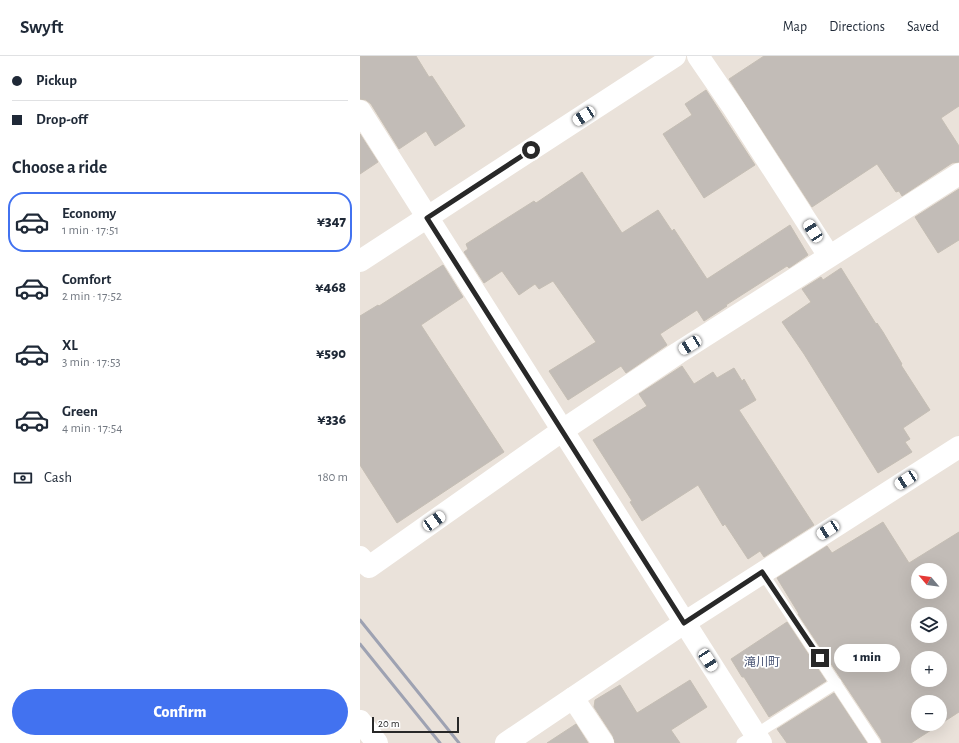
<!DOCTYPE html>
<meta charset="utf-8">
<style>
body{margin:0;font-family:"Alegreya Sans","Noto Sans JP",sans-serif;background:#f2f2f3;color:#1f2937;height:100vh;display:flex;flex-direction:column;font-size:15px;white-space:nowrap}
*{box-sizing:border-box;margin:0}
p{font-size:13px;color:#747a83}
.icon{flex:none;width:22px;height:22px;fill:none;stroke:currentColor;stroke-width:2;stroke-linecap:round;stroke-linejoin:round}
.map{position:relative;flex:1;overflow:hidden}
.details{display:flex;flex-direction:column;background:#fff;width:360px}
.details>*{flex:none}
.guide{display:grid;align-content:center;height:88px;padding:0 12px;background:#fff}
.needle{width:26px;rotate:299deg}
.tools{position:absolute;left:551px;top:507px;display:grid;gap:8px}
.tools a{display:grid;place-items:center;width:36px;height:36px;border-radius:50%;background:#fff;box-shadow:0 4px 16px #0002;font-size:20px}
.scale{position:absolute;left:12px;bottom:10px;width:87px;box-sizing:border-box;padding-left:4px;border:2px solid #282828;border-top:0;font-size:11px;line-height:14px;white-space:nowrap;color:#282828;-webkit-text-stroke:3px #fff;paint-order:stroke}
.end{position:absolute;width:18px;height:18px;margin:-9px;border:5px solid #282828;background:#fff;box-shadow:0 0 0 2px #fff}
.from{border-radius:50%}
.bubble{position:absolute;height:28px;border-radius:14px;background:#fff;box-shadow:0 4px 16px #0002;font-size:13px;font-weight:800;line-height:28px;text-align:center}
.car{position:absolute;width:12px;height:24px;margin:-12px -6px;border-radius:5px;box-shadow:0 0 3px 1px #0007;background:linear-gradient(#fff 24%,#345 0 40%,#fff 0 76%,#345 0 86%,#fff 0)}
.guide b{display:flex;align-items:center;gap:14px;height:38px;font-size:15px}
.guide b+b{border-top:1px solid #e0e1e3}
.guide i{width:10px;height:10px;background:#1f2937}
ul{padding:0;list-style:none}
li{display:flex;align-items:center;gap:12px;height:60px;margin:0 8px 6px;padding:0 4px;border:2px solid transparent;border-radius:16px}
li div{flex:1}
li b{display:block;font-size:15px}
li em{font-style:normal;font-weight:800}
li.active{border-color:#4272f0}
li>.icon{width:36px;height:36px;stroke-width:1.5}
h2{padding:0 12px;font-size:18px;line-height:48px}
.pay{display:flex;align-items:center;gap:10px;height:44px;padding:0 12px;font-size:15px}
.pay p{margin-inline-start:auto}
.action{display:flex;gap:8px;margin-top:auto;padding:8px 12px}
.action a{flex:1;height:46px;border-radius:24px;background:#4272f0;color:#fff;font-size:16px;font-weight:800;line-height:46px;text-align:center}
header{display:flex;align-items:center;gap:24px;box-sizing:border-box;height:56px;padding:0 20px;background:#fff;border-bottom:1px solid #e0e1e3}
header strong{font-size:19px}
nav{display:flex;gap:22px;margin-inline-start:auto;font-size:14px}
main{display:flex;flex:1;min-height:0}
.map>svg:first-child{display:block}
</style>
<header>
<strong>Swyft</strong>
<nav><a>Map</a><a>Directions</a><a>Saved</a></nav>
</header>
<main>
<section class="details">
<div class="guide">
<b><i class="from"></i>Pickup</b>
<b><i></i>Drop-off</b>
</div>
<h2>Choose a ride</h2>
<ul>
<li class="active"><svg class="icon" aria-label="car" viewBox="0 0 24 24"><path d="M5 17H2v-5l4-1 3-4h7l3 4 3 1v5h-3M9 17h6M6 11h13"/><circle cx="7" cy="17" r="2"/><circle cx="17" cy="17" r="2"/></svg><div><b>Economy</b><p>1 min · 17:51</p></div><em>¥347</em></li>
<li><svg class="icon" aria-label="car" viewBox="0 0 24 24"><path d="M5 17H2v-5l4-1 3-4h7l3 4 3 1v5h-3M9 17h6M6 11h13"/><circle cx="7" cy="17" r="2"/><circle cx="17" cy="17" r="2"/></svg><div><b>Comfort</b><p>2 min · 17:52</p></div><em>¥468</em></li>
<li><svg class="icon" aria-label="car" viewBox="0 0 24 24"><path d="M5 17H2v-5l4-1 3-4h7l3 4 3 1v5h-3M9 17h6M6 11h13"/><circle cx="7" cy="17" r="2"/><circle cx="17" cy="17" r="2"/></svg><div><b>XL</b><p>3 min · 17:53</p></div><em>¥590</em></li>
<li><svg class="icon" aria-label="car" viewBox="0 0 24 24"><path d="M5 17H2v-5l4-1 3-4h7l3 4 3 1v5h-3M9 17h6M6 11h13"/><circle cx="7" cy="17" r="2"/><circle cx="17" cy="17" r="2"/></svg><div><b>Green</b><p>4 min · 17:54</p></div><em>¥336</em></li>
</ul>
<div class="pay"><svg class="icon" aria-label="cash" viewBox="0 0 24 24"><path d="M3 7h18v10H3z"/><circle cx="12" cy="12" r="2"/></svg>Cash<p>180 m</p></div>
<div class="action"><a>Confirm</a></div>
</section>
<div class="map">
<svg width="599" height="687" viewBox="0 0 599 687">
<rect width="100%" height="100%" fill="#eae2da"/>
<g fill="#c2bcb7" stroke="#c5beb4" fill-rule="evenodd">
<path d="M0 0H56L69 21 72 20 105 70 75 90 66 75 39 93 11 48 6 44 0 43Z"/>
<path d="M404 0H599V50L581 62 599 90V106L592 107 542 140 539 135 536 136 517 108 452 151 369 23Z"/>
<path d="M346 34 395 109 344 142 303 78 332 59 325 48Z"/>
<path d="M0 78 18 106 0 118Z"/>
<path d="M222 116 262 177 298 154 312 175 314 173 347 223 430 169 448 199 429 212 427 210 366 249 367 250 344 265 337 254 300 278 307 289 266 317 261 310 208 344 189 315 236 286 193 225 179 233 175 228 159 239 142 215 124 227 104 196 108 193 106 188 174 145 176 147Z"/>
<path d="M599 133V184L578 197 555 161Z"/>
<path d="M83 209 103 241 61 269 144 396 37 467 0 409V260L18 249 19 250Z"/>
<path d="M481 212 516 268 517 267 523 276 542 308 541 309 570 354 543 372 550 383 545 386 552 396 518 417 444 298 422 266 451 246 442 233 461 221 463 224Z"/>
<path d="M322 310 334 328 353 316 357 322 374 312 382 325 384 323 396 344 379 354 454 469 404 501 400 495 388 503 365 468 363 470 338 429 282 465 270 446 272 445 233 384 287 350 279 338Z"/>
<path d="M523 466 549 507 599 476V656L551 687H522L521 683 438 558H439L417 522 467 490 472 497ZM558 514H580V536H558ZM558 558H580V580H558ZM558 602H580V624H558ZM558 646H580V668H558Z"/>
<path d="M427 566 466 625 409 661 384 621H382L371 603Z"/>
<path d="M330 624 347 651 311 674 320 687H255L253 680 234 651 235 644 260 629 277 657Z"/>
<path d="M474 637 507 687H427L417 673Z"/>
<path d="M216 668 228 687H187Z"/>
</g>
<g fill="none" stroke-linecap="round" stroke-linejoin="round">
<g stroke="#fff" stroke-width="11">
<path d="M402 516 515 687"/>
<path d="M382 687 476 627"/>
</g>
<g stroke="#fff" stroke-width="22">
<path d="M338 0 373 51 469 200"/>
<path d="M0 55 401 687"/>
<path d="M0 501 9 511 203 374 318 297 599 118"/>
<path d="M213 642 243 687"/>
<path d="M0 665 17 687"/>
<path d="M146 687 324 567 599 391"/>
</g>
<path stroke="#fff" stroke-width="22" d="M0 205 315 0"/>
<g stroke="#9ea2b2" stroke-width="3">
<path d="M0 564 99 687"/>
<path d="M0 588 80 687"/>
</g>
</g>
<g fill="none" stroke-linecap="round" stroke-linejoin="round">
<path stroke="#282828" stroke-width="5" d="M171 94 67 162 324 567 402 516 460 602"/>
</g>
<g text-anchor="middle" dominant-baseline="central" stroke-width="3.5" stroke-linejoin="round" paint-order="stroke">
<g font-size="12" fill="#4b5776" stroke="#fff">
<text x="402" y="606">滝川町</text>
</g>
</g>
</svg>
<div class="tools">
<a><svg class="needle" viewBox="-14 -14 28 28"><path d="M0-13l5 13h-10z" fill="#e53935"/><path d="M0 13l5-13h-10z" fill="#747a83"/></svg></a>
<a><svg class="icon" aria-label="layers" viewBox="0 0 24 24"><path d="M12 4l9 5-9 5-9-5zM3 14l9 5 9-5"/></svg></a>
<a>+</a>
<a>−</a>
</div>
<div class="scale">20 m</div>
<i class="end from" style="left:171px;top:94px"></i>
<i class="end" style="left:460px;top:602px"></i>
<div class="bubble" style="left:474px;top:588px;width:66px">1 min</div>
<i class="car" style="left:224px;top:60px;rotate:237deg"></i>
<i class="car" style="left:453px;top:175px;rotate:327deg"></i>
<i class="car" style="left:330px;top:289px;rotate:238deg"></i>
<i class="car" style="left:546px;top:424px;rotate:237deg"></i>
<i class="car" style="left:74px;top:465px;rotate:55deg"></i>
<i class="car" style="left:468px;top:474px;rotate:237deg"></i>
<i class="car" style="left:348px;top:604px;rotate:147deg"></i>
</div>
</main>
